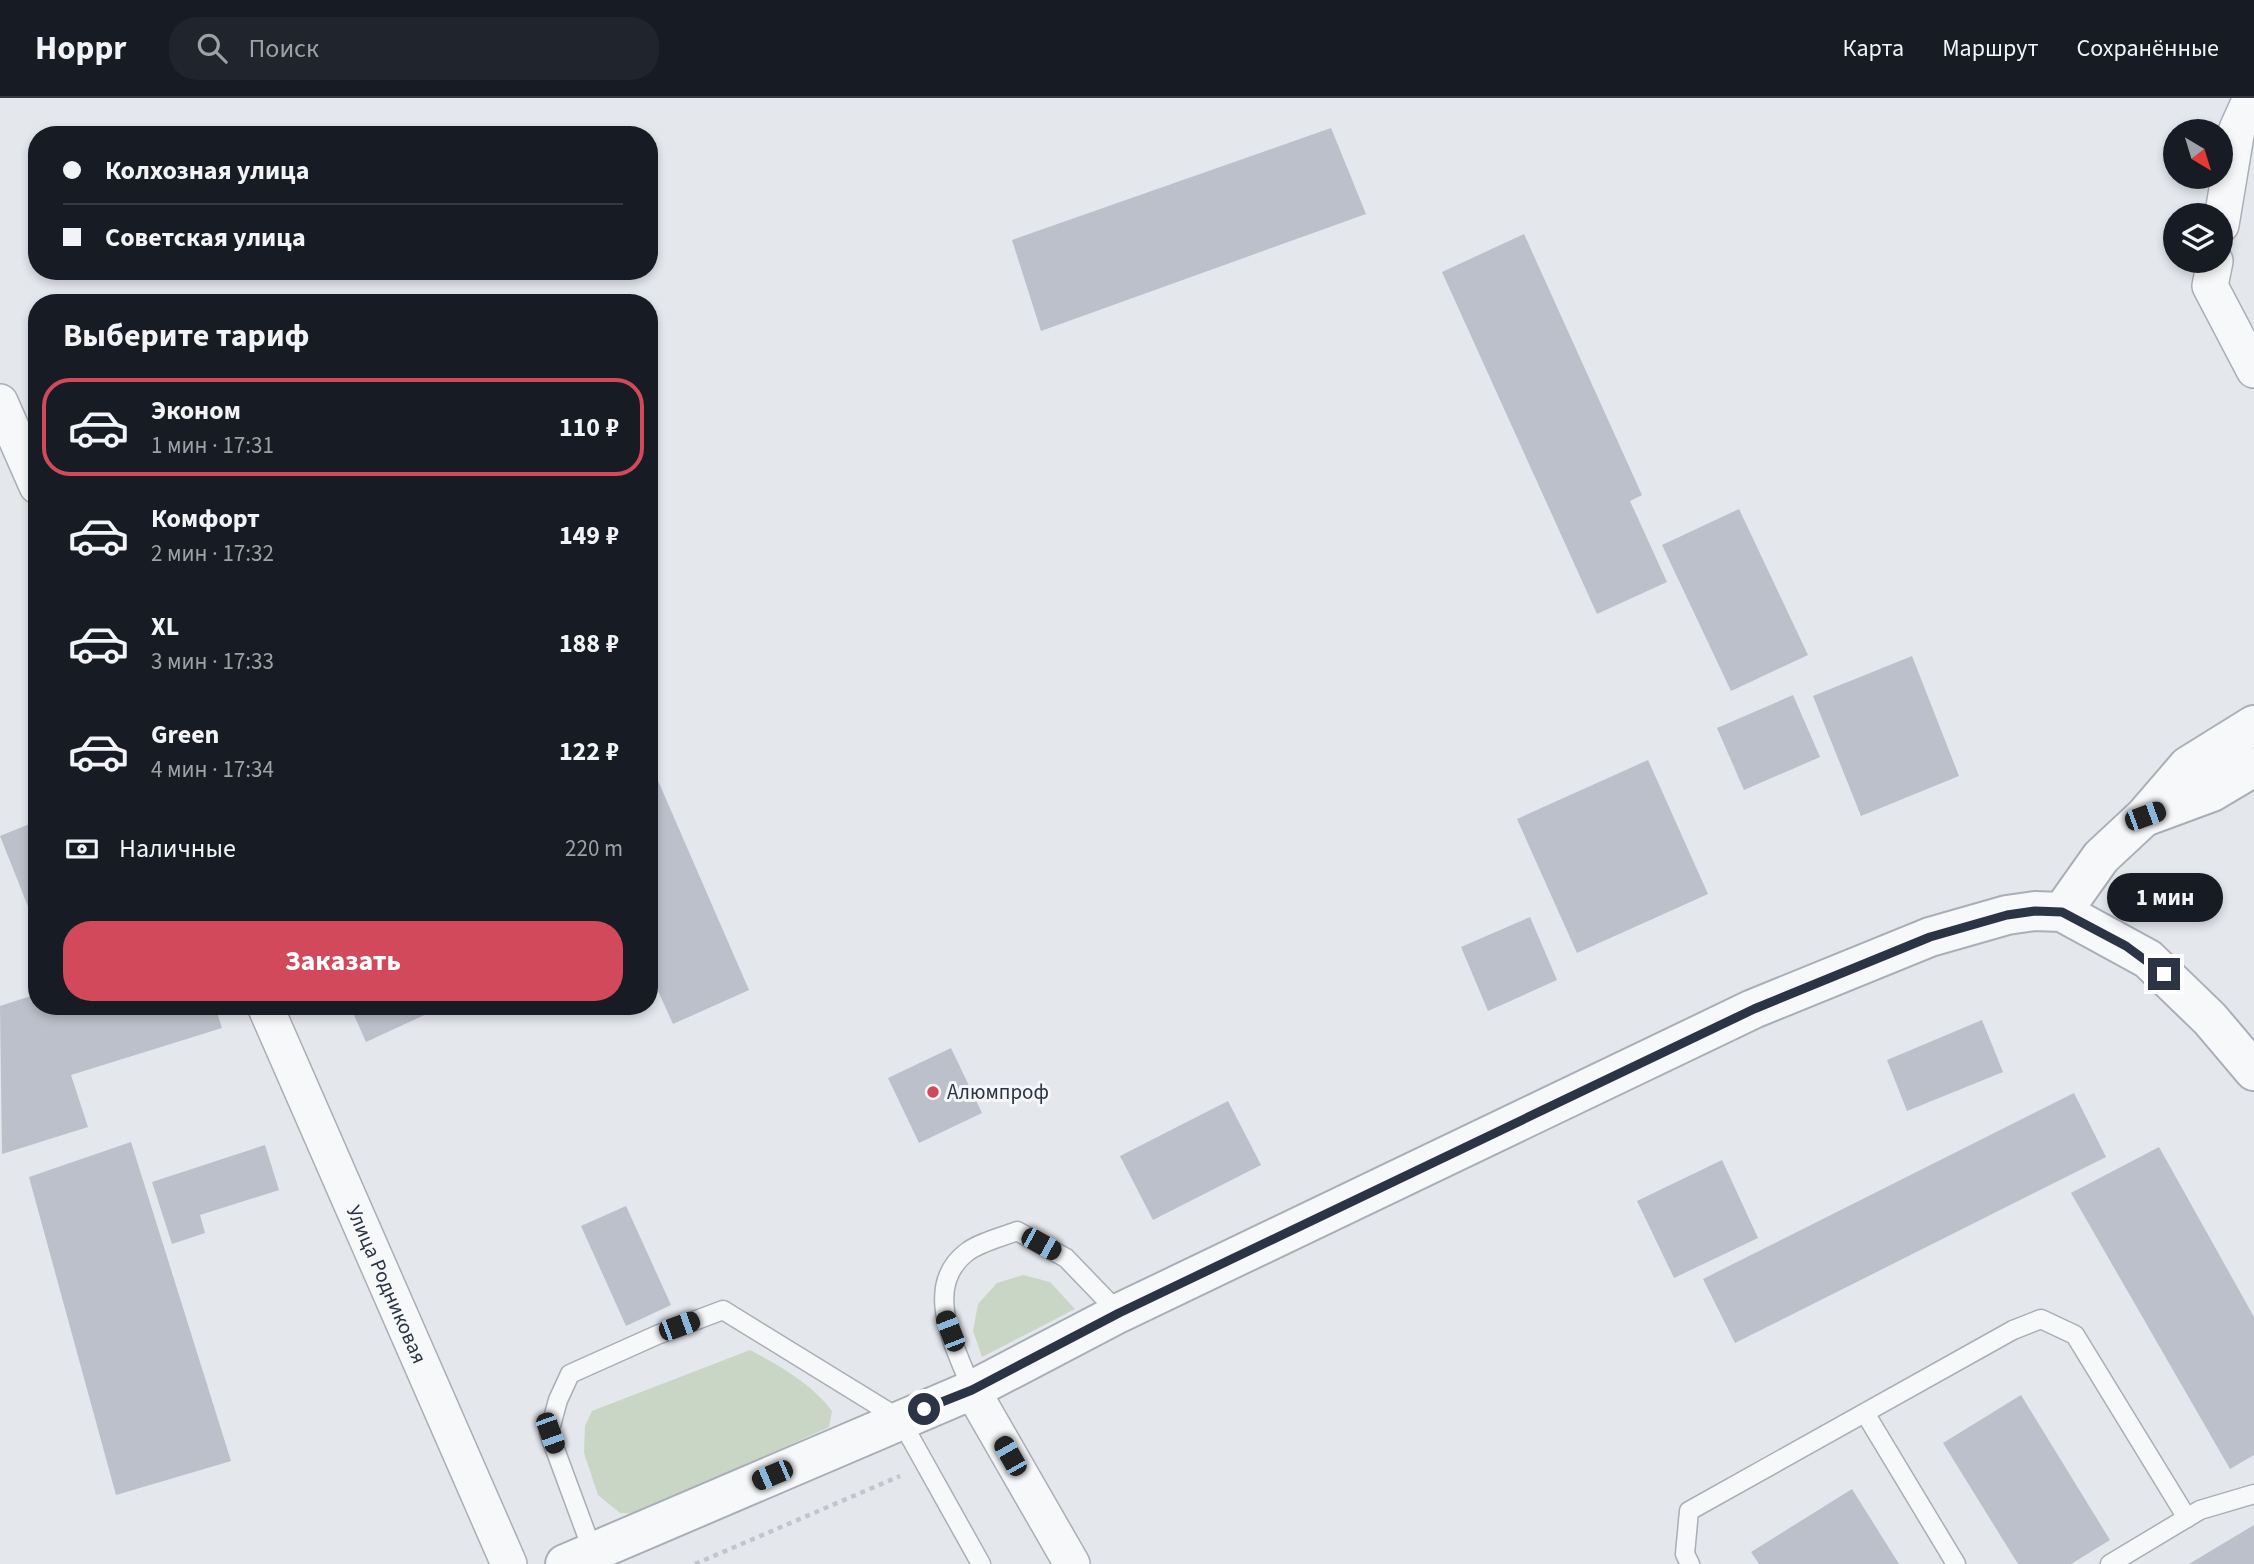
<!DOCTYPE html>
<html lang="ru">
<meta charset="utf-8">
<style>
body{margin:0;font-family:"Source Sans 3",sans-serif;background:#20242c;color:#f1f3f6;height:100vh;display:flex;flex-direction:column;font-size:26px;white-space:nowrap}
*{box-sizing:border-box;margin:0}
p{font-size:23px;color:#9ea1a6}
.icon{flex:none;width:38px;height:38px;fill:none;stroke:currentColor;stroke-width:2;stroke-linecap:round;stroke-linejoin:round}
.map{position:relative;flex:1;overflow:hidden}
.details{position:absolute;left:28px;top:196px;width:630px;height:721px;display:flex;flex-direction:column;background:#171b24;border-radius:28px;box-shadow:0 4px 10px #0003}
.details>*{flex:none}
.top-card{position:absolute;left:28px;top:28px;width:630px;height:154px;border-radius:28px;box-shadow:0 4px 10px #0003;display:grid;align-content:center;height:154px;padding:0 35px;background:#171b24}
.needle{width:46px;rotate:142deg}
.controls{position:absolute;left:2163px;top:21px;display:grid;gap:14px}
.controls a{display:grid;place-items:center;width:70px;height:70px;border-radius:50%;background:#171b24;box-shadow:0 4px 10px #0003;font-size:35px}
.end{position:absolute;width:32px;height:32px;margin:-16px;border:9px solid #2b3445;background:#fff;box-shadow:0 0 0 4px #fff}
.from{border-radius:50%}
.bubble{position:absolute;height:49px;border-radius:24px;background:#171b24;box-shadow:0 4px 10px #0003;font-size:23px;font-weight:700;line-height:49px;text-align:center}
.car{position:absolute;width:21px;height:42px;margin:-21px -10px;border-radius:9px;box-shadow:0 0 5px 2px #0007;background:linear-gradient(#222 24%,#8ab4d8 0 40%,#222 0 76%,#8ab4d8 0 86%,#222 0)}
.top-card b{display:flex;align-items:center;gap:24px;height:66px;font-size:26px}
.top-card b+b{border-top:2px solid #363941}
.top-card i{width:18px;height:18px;background:#f1f3f6}
ul{padding:0;list-style:none}
li{display:flex;align-items:center;gap:21px;height:98px;margin:0 14px 10px;padding:0 21px;border:4px solid transparent;border-radius:28px}
li div{flex:1}
li b{display:block;font-size:26px}
li em{font-style:normal;font-weight:700}
li.selected{border-color:#d1495b}
li>.icon{width:63px;height:63px;stroke-width:1.5}
h2{padding:0 35px;font-size:32px;line-height:84px}
.pay{display:flex;align-items:center;gap:18px;height:77px;padding:0 35px;font-size:26px}
.pay p{margin-inline-start:auto}
.action{display:flex;gap:14px;margin-top:auto;padding:14px 35px}
.action a{flex:1;height:80px;border-radius:28px;background:#d1495b;color:#fff;font-size:28px;font-weight:700;line-height:80px;text-align:center}
header{display:flex;align-items:center;gap:42px;box-sizing:border-box;height:98px;padding:0 35px;background:#171b24;border-bottom:2px solid #363941}
header strong{font-size:33px}
nav{display:flex;gap:38px;margin-inline-start:auto;font-size:24px}
.search{width:490px;height:63px;background:#20242c;display:flex;align-items:center;gap:18px;box-sizing:border-box;padding:0 24px;border-radius:28px;color:#9ea1a6;font-size:26px}
.map>svg:first-child{display:block}
</style>
<header>
<strong>Hoppr</strong>
<div class="search"><svg class="icon" aria-label="search" viewBox="0 0 24 24"><circle cx="10" cy="10" r="6"/><path d="M15 15l6 6"/></svg>Поиск</div>
<nav><a>Карта</a><a>Маршрут</a><a>Сохранённые</a></nav>
</header>
<div class="map">
<svg width="2254" height="1466" viewBox="0 0 2254 1466">
<rect width="100%" height="100%" fill="#e4e7ec"/>
<g fill="#c9d6c5">
<path d="M1023 1177 1050 1184 1075 1211 982 1259 973 1233 978 1206 997 1185Z"/>
<path d="M750 1252C780 1268 812 1286 832 1313L829 1329 640 1416 620 1415 598 1397 584 1355 585 1328 592 1313Z"/>
</g>
<g fill="#bbc0ca">
<path d="M1331 30 1366 116 1041 233 1012 142Z"/>
<path d="M1524 136 1642 397 1630 403 1667 484 1597 516 1442 174Z"/>
<path d="M1739 411 1808 557 1731 593 1662 447Z"/>
<path d="M1912 558 1959 678 1861 718 1813 598Z"/>
<path d="M1793 597 1820 659 1744 692 1717 630Z"/>
<path d="M649 662 749 892 673 926 649 873Z"/>
<path d="M1648 662 1708 796 1577 855 1517 721Z"/>
<path d="M37 723V831L0 738Z"/>
<path d="M1530 819 1557 882 1488 913 1461 849Z"/>
<path d="M37 896V908H215L222 930 71 977 88 1029 2 1056 0 908Z"/>
<path d="M350 908H444L366 944Z"/>
<path d="M1982 922 2003 974 1907 1013 1887 962Z"/>
<path d="M951 950 982 1015 919 1045 888 980Z"/>
<path d="M2074 995 2106 1059 1735 1245 1703 1181Z"/>
<path d="M1228 1003 1261 1067 1153 1122 1120 1058Z"/>
<path d="M131 1044 231 1363 116 1397 29 1079Z"/>
<path d="M265 1047 279 1092 200 1117 205 1135 172 1146 152 1084Z"/>
<path d="M2159 1049 2254 1219V1357L2230 1371 2071 1095Z"/>
<path d="M1722 1062 1758 1140 1674 1180 1637 1103Z"/>
<path d="M626 1108 671 1207 626 1228 581 1128Z"/>
<path d="M2021 1297 2110 1442 2071 1466H2018L1943 1345Z"/>
<path d="M1852 1391 1899 1466H1759L1751 1454Z"/>
<path d="M2254 1427V1466H2189Z"/>
</g>
<g fill="none" stroke-linecap="round" stroke-linejoin="round">
<g stroke="#a9aeb7" stroke-width="21">
<g id="service">
<path d="M972 1292C956 1250 921 1189 967 1154 980 1144 1002 1139 1017 1133L1066 1160 1119 1215"/>
<path d="M1865 1315 1956 1466"/>
<path d="M593 1454 549 1335 558 1302 570 1276 657 1237 723 1212 900 1321 981 1466"/>
<path d="M1690 1466 1685 1456 1689 1413 2013 1232 2041 1221 2075 1237 2187 1420"/>
<path d="M2110 1466 2200 1412 2254 1396"/>
</g>
</g>
<g stroke="#a9aeb7" stroke-width="38">
<g id="minor">
<path d="M2221 127 2237 31 2251 0"/>
<path d="M2215 163 2210 188 2254 272"/>
<path d="M0 304 37 388"/>
<path id="s1" d="M265 908 509 1466"/>
<path d="M972 1292 1072 1466"/>
</g>
</g>
<g stroke="#a9aeb7" stroke-width="42">
<g id="tertiary">
<path d="M2147 718 2212 694 2254 669"/>
<path d="M2062 814 2101 759 2145 718 2188 668 2254 627"/>
<path d="M565 1466 972 1292 1119 1215 1753 911 1930 839 2007 817 2035 813 2062 814 2148 861 2210 921 2254 973"/>
</g>
</g>
<path stroke="#c2c5cb" stroke-width="4.5" stroke-dasharray="5 5" stroke-linecap="butt" d="M695 1466 900 1378"/>
<use href="#service" stroke="#f7f8fa" stroke-width="18"/>
<use href="#minor" stroke="#f7f8fa" stroke-width="35"/>
<use href="#tertiary" stroke="#f7f8fa" stroke-width="38"/>
</g>
<g fill="none" stroke-linecap="round" stroke-linejoin="round">
<path stroke="#2b3445" stroke-width="9" d="M924 1311 972 1292 1119 1215 1754 911 1930 839 2007 817 2035 813 2062 814 2126 848 2164 876"/>
</g>
<circle fill="#d1495b" stroke="#f4f6f9" stroke-width="2.5" cx="933" cy="994" r="7"/>
<g text-anchor="middle" dominant-baseline="central" stroke-width="6" stroke-linejoin="round" paint-order="stroke">
<g font-size="21" fill="#2b3445" stroke="#f4f6f9" text-anchor="start">
<text x="947" y="994">Алюмпроф</text>
</g>
<g font-size="21" fill="#2b3445" stroke="#f4f6f9">
<text stroke="none"><textPath href="#s1" startOffset="304">Улица Родниковая</textPath></text>
</g>
</g>
</svg>
<div class="controls">
<a><svg class="needle" viewBox="-14 -14 28 28"><path d="M0-13l5 13h-10z" fill="#e53935"/><path d="M0 13l5-13h-10z" fill="#9ea1a6"/></svg></a>
<a><svg class="icon" aria-label="layers" viewBox="0 0 24 24"><path d="M12 4l9 5-9 5-9-5zM3 14l9 5 9-5"/></svg></a>
</div>
<i class="end from" style="left:924px;top:1311px"></i>
<i class="end" style="left:2164px;top:876px"></i>
<div class="bubble" style="left:2107px;top:775px;width:116px">1 мин</div>
<i class="car" style="left:2145px;top:718px;rotate:70deg"></i>
<i class="car" style="left:1041px;top:1146px;rotate:119deg"></i>
<i class="car" style="left:679px;top:1228px;rotate:70deg"></i>
<i class="car" style="left:950px;top:1233px;rotate:339deg"></i>
<i class="car" style="left:550px;top:1335px;rotate:160deg"></i>
<i class="car" style="left:1010px;top:1358px;rotate:330deg"></i>
<i class="car" style="left:772px;top:1377px;rotate:247deg"></i>
<div class="top-card">
<b><i class="from"></i>Колхозная улица</b>
<b><i></i>Советская улица</b>
</div>
<section class="details">
<h2>Выберите тариф</h2>
<ul>
<li class="selected"><svg class="icon" aria-label="car" viewBox="0 0 24 24"><path d="M5 17H2v-5l4-1 3-4h7l3 4 3 1v5h-3M9 17h6M6 11h13"/><circle cx="7" cy="17" r="2"/><circle cx="17" cy="17" r="2"/></svg><div><b>Эконом</b><p>1 мин · 17:31</p></div><em>110 ₽</em></li>
<li><svg class="icon" aria-label="car" viewBox="0 0 24 24"><path d="M5 17H2v-5l4-1 3-4h7l3 4 3 1v5h-3M9 17h6M6 11h13"/><circle cx="7" cy="17" r="2"/><circle cx="17" cy="17" r="2"/></svg><div><b>Комфорт</b><p>2 мин · 17:32</p></div><em>149 ₽</em></li>
<li><svg class="icon" aria-label="car" viewBox="0 0 24 24"><path d="M5 17H2v-5l4-1 3-4h7l3 4 3 1v5h-3M9 17h6M6 11h13"/><circle cx="7" cy="17" r="2"/><circle cx="17" cy="17" r="2"/></svg><div><b>XL</b><p>3 мин · 17:33</p></div><em>188 ₽</em></li>
<li><svg class="icon" aria-label="car" viewBox="0 0 24 24"><path d="M5 17H2v-5l4-1 3-4h7l3 4 3 1v5h-3M9 17h6M6 11h13"/><circle cx="7" cy="17" r="2"/><circle cx="17" cy="17" r="2"/></svg><div><b>Green</b><p>4 мин · 17:34</p></div><em>122 ₽</em></li>
</ul>
<div class="pay"><svg class="icon" aria-label="cash" viewBox="0 0 24 24"><path d="M3 7h18v10H3z"/><circle cx="12" cy="12" r="2"/></svg>Наличные<p>220 m</p></div>
<div class="action"><a>Заказать</a></div>
</section>
</div>
